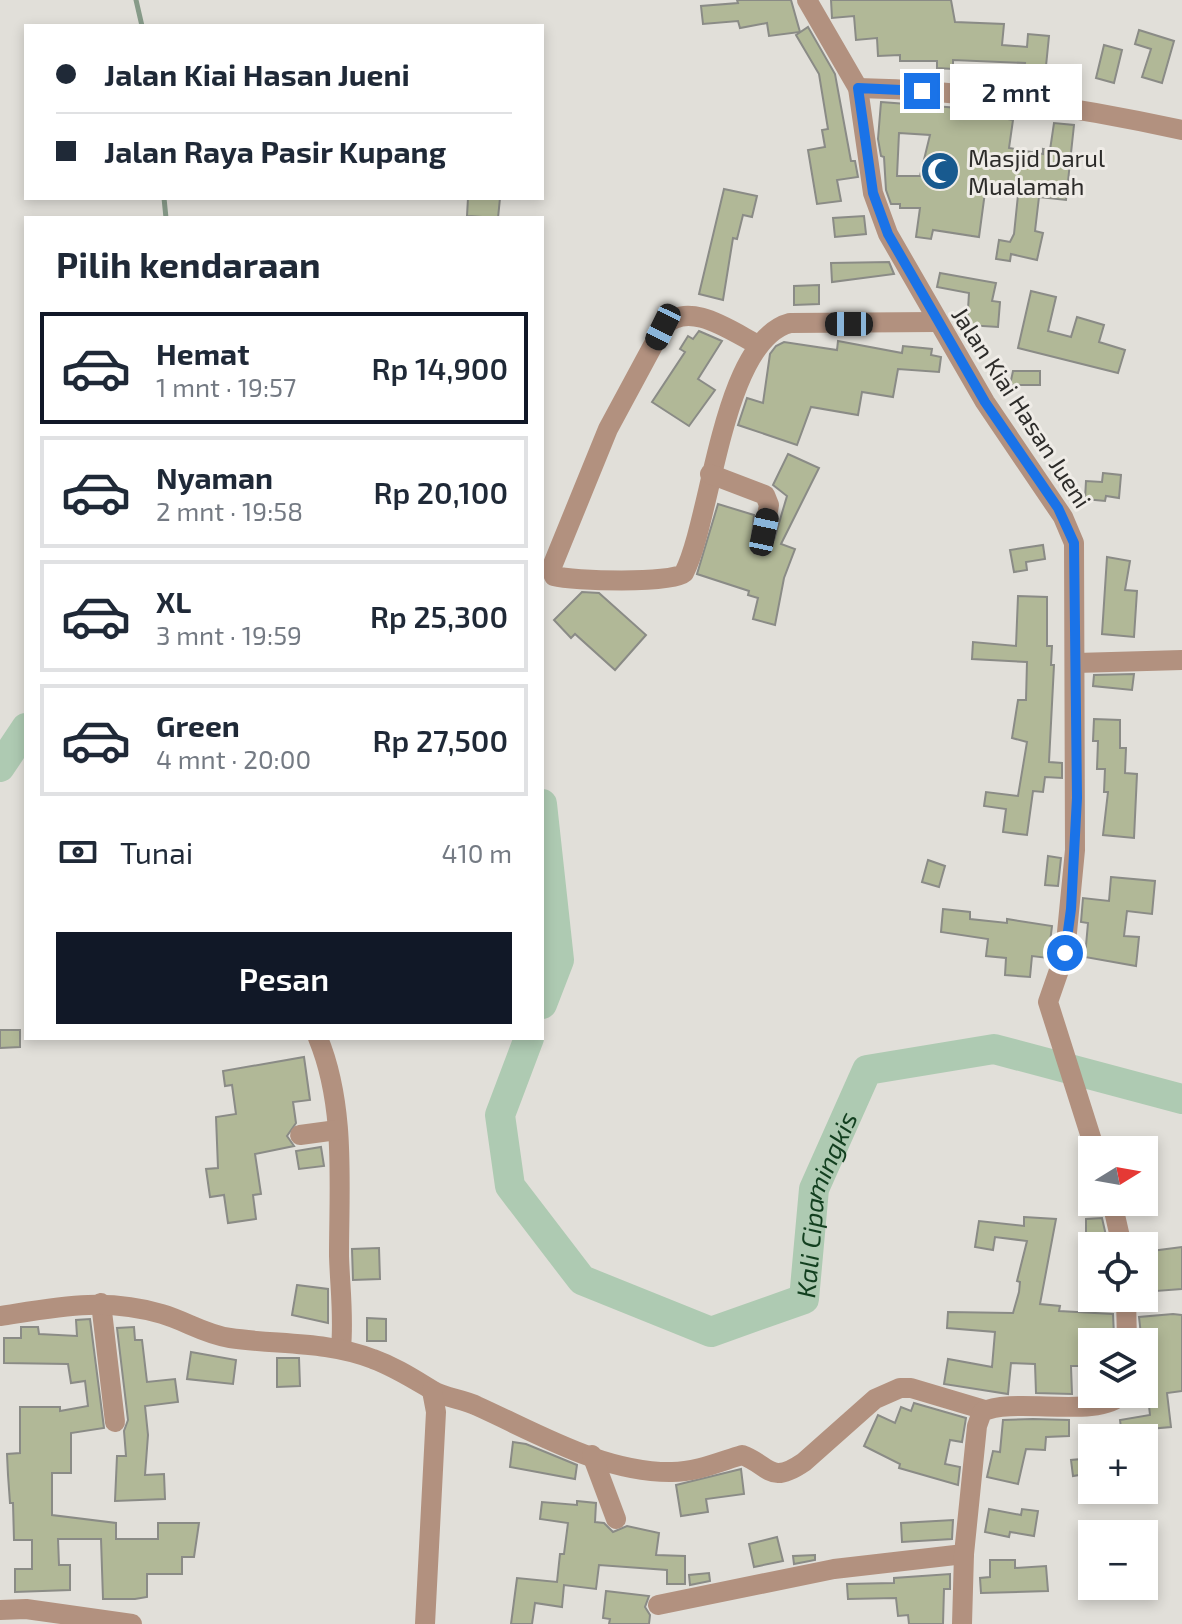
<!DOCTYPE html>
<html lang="id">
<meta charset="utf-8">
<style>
body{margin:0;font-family:"Exo 2",sans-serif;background:#f2f2f3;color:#1f2937;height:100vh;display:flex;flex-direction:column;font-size:30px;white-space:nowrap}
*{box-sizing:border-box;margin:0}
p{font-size:26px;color:#747a83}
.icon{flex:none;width:44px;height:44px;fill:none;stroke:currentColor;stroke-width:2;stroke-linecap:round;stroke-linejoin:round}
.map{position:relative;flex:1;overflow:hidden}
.drawer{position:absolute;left:24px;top:216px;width:520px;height:824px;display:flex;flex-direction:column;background:#fff;border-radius:0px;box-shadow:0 4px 12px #0003}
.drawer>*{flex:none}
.guide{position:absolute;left:24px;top:24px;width:520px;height:176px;border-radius:0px;box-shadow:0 4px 12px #0003;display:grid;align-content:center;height:176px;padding:0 32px;background:#fff}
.needle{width:52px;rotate:79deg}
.buttons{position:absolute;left:1078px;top:1136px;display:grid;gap:16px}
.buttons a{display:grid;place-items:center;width:80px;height:80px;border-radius:0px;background:#fff;box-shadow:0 4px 12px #0003;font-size:40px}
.end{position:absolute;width:36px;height:36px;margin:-18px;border:10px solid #1a73e8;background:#fff;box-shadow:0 0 0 4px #fff}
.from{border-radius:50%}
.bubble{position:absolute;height:56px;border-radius:0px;background:#fff;box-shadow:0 4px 12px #0003;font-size:26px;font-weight:600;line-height:56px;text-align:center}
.car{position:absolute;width:24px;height:48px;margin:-24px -12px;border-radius:10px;box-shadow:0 0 6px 2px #0007;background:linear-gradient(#222 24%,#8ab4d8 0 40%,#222 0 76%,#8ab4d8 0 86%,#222 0)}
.guide b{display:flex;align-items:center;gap:28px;height:76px;font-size:30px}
.guide b+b{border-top:2px solid #e0e1e3}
.guide i{width:20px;height:20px;background:#1f2937}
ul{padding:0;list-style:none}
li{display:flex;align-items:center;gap:24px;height:112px;margin:0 16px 12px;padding:0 16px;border:4px solid #e0e1e3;border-radius:0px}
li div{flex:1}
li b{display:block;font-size:30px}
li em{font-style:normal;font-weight:600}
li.on{border-color:#111827}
li>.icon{width:72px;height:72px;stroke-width:1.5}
h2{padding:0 32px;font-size:36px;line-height:96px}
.pay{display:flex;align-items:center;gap:20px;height:88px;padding:0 32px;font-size:30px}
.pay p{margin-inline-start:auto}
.action{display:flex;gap:16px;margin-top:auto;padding:16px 32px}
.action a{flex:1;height:92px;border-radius:0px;background:#111827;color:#fff;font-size:32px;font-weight:600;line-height:92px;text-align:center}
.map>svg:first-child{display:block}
</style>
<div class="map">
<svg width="1182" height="1624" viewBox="0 0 1182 1624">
<rect width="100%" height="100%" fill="#e1dfd9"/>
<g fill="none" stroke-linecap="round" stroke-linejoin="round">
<g stroke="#879b89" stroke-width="5">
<path d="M136 0 142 26"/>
<path d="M164 198 166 218"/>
</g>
<g stroke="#aecab2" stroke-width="30">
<path d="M0 767 26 728"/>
<path d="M542 804 559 960 542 1004"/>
<path id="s1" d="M529 1038 500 1115 510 1186 582 1280 711 1332 804 1299 814 1189 867 1070 994 1049 1182 1099"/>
</g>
</g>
<g fill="#b1b897" stroke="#8a8b86" stroke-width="2" fill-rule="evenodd">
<path d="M737 0H791L800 32 769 36 767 23 740 28 738 21 703 24 701 6 738 3Z"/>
<path d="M831 0H951L955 22 1004 24 1002 45 1027 47 1028 34 1049 36 1044 86 1022 82 1025 63 953 60V69L937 68V61H900V55L878 56 877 38 856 40 854 16 832 18Z"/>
<path d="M808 27 835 74 851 161H855L858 177 837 180 841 201 817 204 808 150 825 147 822 130 828 129 819 74 796 35Z"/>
<path d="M1139 30 1174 41 1162 83 1142 77 1151 49 1135 44Z"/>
<path d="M1104 45 1122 50 1114 83 1096 78Z"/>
<path d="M881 102 998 111 997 117 1013 120 1009 148 1043 154V149L1050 150 1054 123 1074 125 1066 200 1039 197 1035 231 1043 233 1037 260 1011 254 1010 261 996 259 999 240 1010 242 1014 234 1018 195 985 192 979 237 933 230 931 239 916 237 920 208H900V204H891L886 190 884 157 881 156 878 139ZM899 133 930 135 920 176H897Z"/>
<path d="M724 189 757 196 752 217 743 215 737 239 733 238 723 300 699 294Z"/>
<path d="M468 198H500L498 218 467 216Z"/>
<path d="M864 216 866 234 835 237 833 218Z"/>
<path d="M889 262 894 274 832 282 831 263Z"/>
<path d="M940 273 996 283 992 301 1000 302 998 327 967 325 969 293 937 287Z"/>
<path d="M819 285V304L794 305V286Z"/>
<path d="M1031 291 1056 297 1048 331 1071 337 1077 317 1104 325 1099 342 1125 350 1118 373 1018 348Z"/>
<path d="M699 331 722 341 698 379 715 390 689 426 652 402 685 352 680 349 688 336 693 339Z"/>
<path d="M838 341 902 353 903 346 932 349 931 355 941 357 939 372 898 369 893 397 862 392 858 415 811 407 797 445 738 425 747 398 763 403 770 354 776 346 784 342 837 350Z"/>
<path d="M1013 371H1040V385H1010Z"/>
<path d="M788 454 819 468 781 544 795 549 784 578 775 625 753 619 758 598 748 595 749 591 697 574 718 504 754 515 752 536 756 542 768 544 774 540 787 496 773 485Z"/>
<path d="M1103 473 1121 475 1119 498 1106 496 1105 501 1085 499 1086 481 1102 482Z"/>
<path d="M1043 545 1045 559 1026 562 1027 570 1014 572 1010 550Z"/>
<path d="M1107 557 1130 561 1125 590 1137 591 1134 637 1102 634Z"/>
<path d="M582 592 599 593 646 635 615 670 575 634 571 638 554 620Z"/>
<path d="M1018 596 1047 597V646H1052L1051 665H1054L1049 762 1062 763V778L1045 777 1043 792 1033 791 1027 835 1003 832 1006 809 984 806 986 792 1018 796 1027 742 1012 738 1018 700H1026L1027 662 972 659 973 642 1016 646Z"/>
<path d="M1134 674 1132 690 1093 686 1094 675Z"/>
<path d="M1094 719 1120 720V748H1126L1125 773 1137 774 1134 838 1103 835 1108 792H1104L1105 769H1097L1098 741H1093Z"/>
<path d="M1048 856 1061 858 1058 886 1045 885Z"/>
<path d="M928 860 945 866 939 887 922 882Z"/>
<path d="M1111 877 1155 881 1152 914 1127 911 1124 936 1139 937 1136 966 1085 957 1088 923 1081 922 1083 898 1109 901Z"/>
<path d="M943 909 970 912V919L1007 923V919L1052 926 1048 958 1032 956 1030 977 1005 975 1006 958 986 956 988 939 941 932Z"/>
<path d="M0 1030H20V1047L0 1048Z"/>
<path d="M304 1057 310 1100 293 1102 296 1123 287 1136 294 1146 255 1154 261 1194 253 1195 256 1219 228 1223 224 1195 210 1197 206 1169 218 1168 216 1117 236 1114 232 1085 225 1086 223 1071Z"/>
<path d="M321 1147 324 1166 299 1169 296 1151Z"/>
<path d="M1024 1217 1056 1219 1040 1304 1060 1306 1059 1311 1113 1314 1114 1336 1092 1334V1366H1071L1072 1394 1036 1393 1035 1364 1011 1363 1008 1394 944 1384 948 1359 992 1367 995 1332 947 1328 948 1312 1013 1313 1019 1292 1020 1282 1017 1281 1027 1241 995 1237 993 1250 975 1247 979 1221 1024 1226Z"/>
<path d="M1102 1218 1107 1240H1086V1219Z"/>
<path d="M1182 1247V1289L1156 1291 1154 1266H1144V1252Z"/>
<path d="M379 1248 380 1279 353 1280 352 1249Z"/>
<path d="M297 1285 328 1289V1323L292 1315Z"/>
<path d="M1173 1314 1182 1315V1391L1167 1393 1171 1427 1149 1429 1150 1435 1122 1436 1120 1420 1150 1415 1139 1317Z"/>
<path d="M367 1318 386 1319V1341H367Z"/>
<path d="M90 1319 104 1428 71 1433V1473H52V1515L116 1523V1539H158V1523H199L194 1557H182V1574H147V1597L135 1599H103L101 1539H58L59 1565H70V1590L15 1592V1569H32V1540H14L13 1503H10L8 1475 7 1454 20 1453V1407H60V1411L88 1406 85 1381 71 1383 68 1364 4 1363V1338H21V1327H38L39 1334 77 1336 76 1320Z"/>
<path d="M134 1327 135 1340H142L147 1382 175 1379 178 1402 145 1406 148 1435 145 1475 164 1474 165 1499 115 1501 117 1456H126L124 1431 128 1420 117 1328Z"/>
<path d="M191 1352 236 1360 233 1384 187 1379Z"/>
<path d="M277 1358H299L300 1386 277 1387Z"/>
<path d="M914 1403 966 1418 962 1442 950 1440 945 1464 960 1467 958 1485 899 1468 900 1464 864 1446 878 1415 895 1423 901 1407 911 1411Z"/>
<path d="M1033 1419 1069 1420V1436L1046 1437 1045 1450 1026 1449 1018 1484 987 1477 993 1451 1000 1452 1003 1420Z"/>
<path d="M513 1442 526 1444 577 1465 575 1479 510 1467Z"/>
<path d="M1092 1458V1473L1073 1476 1071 1460Z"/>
<path d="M741 1469 744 1494 706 1499 708 1512 681 1516 676 1485Z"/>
<path d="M577 1501 596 1503 595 1522 604 1523 613 1532 627 1526 659 1533 656 1555 685 1556V1584H667V1570L599 1565 596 1589 564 1585 562 1607 535 1603 532 1624H511L517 1578 557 1582 560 1554H564L568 1523 540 1519 542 1502 577 1505Z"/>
<path d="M989 1509 1021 1515 1022 1509 1038 1511 1034 1536 1010 1532 1009 1537 985 1532Z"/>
<path d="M953 1520 952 1539 902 1542 901 1523Z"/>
<path d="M777 1537 783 1561 754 1567 749 1544Z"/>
<path d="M815 1555V1560L794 1564 793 1556Z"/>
<path d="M990 1560H1015V1568L1046 1566 1048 1591 981 1593 980 1578 990 1577Z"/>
<path d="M709 1573 710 1581 690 1585 689 1575Z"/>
<path d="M950 1574V1589H944L943 1624H909L908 1615 898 1616 896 1598 848 1599 847 1584 894 1583V1578Z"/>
<path d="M606 1591 649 1596 645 1607 650 1615 649 1624H609L610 1619 603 1618Z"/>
</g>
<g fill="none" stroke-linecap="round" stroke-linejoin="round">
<g stroke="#b2917f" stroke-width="20">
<path d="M807 0 858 88 873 193 888 234 985 402 1063 517 1074 543 1075 850 1065 953 1048 1002 1095 1150"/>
<path d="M858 88C966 90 1077 107 1182 130"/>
<path d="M758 345C731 331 688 299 663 327L608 429 551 569 554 576C573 581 672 584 684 573 712 518 722 341 790 323L936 322"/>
<path d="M710 474 765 495 769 505 764 532"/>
<path d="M1076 663 1182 660"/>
<path d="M318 1038C346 1106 339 1184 339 1256 340 1288 344 1316 341 1348"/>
<path d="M300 1135 337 1130"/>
<path d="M1112 1202 1122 1246"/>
<path d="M1126 1298 1127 1342"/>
<path d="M101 1303 115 1422"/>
<path d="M0 1316C58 1307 104 1297 162 1314 186 1321 204 1334 230 1338 278 1345 327 1341 373 1359 395 1367 412 1378 432 1390 444 1398 464 1399 477 1406 537 1433 604 1473 672 1472 696 1472 719 1462 742 1455 770 1465 769 1486 804 1462L875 1399 900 1388H911L985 1410"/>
<path d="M592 1455 616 1519"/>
<path d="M658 1605 834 1569 964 1554"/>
<path d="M0 1610 26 1609 132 1624"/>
<path d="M425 1624 436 1412 432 1391"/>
<path d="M962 1624 964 1554 977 1426 982 1412C1014 1396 1099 1420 1122 1394"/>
</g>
</g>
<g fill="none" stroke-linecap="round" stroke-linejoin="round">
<path stroke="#1a73e8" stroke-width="10" d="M922 91 858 88 873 193 888 234 985 402 1058 508 1074 543 1077 798 1071 909 1065 953"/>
</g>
<defs>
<g id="mosque-disc" transform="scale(2)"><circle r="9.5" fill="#185a8f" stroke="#efece7"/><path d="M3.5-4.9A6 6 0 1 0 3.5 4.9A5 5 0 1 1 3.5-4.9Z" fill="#fff"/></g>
</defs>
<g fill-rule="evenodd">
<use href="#mosque-disc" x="940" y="171"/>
</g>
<g text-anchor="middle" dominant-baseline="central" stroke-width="6" stroke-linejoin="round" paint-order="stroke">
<g font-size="24" fill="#2d2c2a" stroke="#efece7" text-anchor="start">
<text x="968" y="157">Masjid Darul<tspan x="968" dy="28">Mualamah</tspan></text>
</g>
<g font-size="24" fill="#2d2c2a" stroke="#efece7">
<text transform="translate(1022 407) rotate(57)">Jalan Kiai Hasan Jueni</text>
</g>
<g font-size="26" font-style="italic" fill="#123f1f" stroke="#efece7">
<text stroke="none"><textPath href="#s1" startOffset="608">Kali Cipamingkis</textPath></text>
</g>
</g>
</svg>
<div class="buttons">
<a><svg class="needle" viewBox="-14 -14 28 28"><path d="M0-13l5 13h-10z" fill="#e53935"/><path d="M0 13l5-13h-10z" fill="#747a83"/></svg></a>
<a><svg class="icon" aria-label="locate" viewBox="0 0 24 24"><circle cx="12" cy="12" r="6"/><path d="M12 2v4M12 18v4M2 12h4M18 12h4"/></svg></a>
<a><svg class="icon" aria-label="layers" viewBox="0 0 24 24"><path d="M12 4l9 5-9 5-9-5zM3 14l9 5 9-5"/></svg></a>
<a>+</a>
<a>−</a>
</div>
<i class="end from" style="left:1065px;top:953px"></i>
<i class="end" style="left:922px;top:91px"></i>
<div class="bubble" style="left:950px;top:64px;width:132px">2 mnt</div>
<i class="car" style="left:849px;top:324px;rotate:270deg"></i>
<i class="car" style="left:663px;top:327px;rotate:206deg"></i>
<i class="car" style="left:764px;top:532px;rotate:12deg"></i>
<div class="guide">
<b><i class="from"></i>Jalan Kiai Hasan Jueni</b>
<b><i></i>Jalan Raya Pasir Kupang</b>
</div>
<section class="drawer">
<h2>Pilih kendaraan</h2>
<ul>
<li class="on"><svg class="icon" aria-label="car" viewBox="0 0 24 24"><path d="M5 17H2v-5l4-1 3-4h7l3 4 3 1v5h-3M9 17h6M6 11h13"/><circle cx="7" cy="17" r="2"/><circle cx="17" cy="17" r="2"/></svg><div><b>Hemat</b><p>1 mnt · 19:57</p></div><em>Rp 14,900</em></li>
<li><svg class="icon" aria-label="car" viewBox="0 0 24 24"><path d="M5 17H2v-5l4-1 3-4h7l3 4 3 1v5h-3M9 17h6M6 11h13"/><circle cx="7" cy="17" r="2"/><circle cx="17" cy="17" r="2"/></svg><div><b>Nyaman</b><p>2 mnt · 19:58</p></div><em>Rp 20,100</em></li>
<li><svg class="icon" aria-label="car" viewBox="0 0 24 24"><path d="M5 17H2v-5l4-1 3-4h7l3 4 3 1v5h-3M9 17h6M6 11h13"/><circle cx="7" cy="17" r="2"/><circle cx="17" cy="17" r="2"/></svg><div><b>XL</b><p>3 mnt · 19:59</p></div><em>Rp 25,300</em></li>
<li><svg class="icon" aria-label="car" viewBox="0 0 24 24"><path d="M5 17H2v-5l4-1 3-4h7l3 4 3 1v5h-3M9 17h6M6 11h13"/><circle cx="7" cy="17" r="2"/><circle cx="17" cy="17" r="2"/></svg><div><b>Green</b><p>4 mnt · 20:00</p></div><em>Rp 27,500</em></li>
</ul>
<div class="pay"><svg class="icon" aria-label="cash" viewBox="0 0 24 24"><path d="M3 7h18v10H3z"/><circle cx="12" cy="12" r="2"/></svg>Tunai<p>410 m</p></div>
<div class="action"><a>Pesan</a></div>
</section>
</div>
